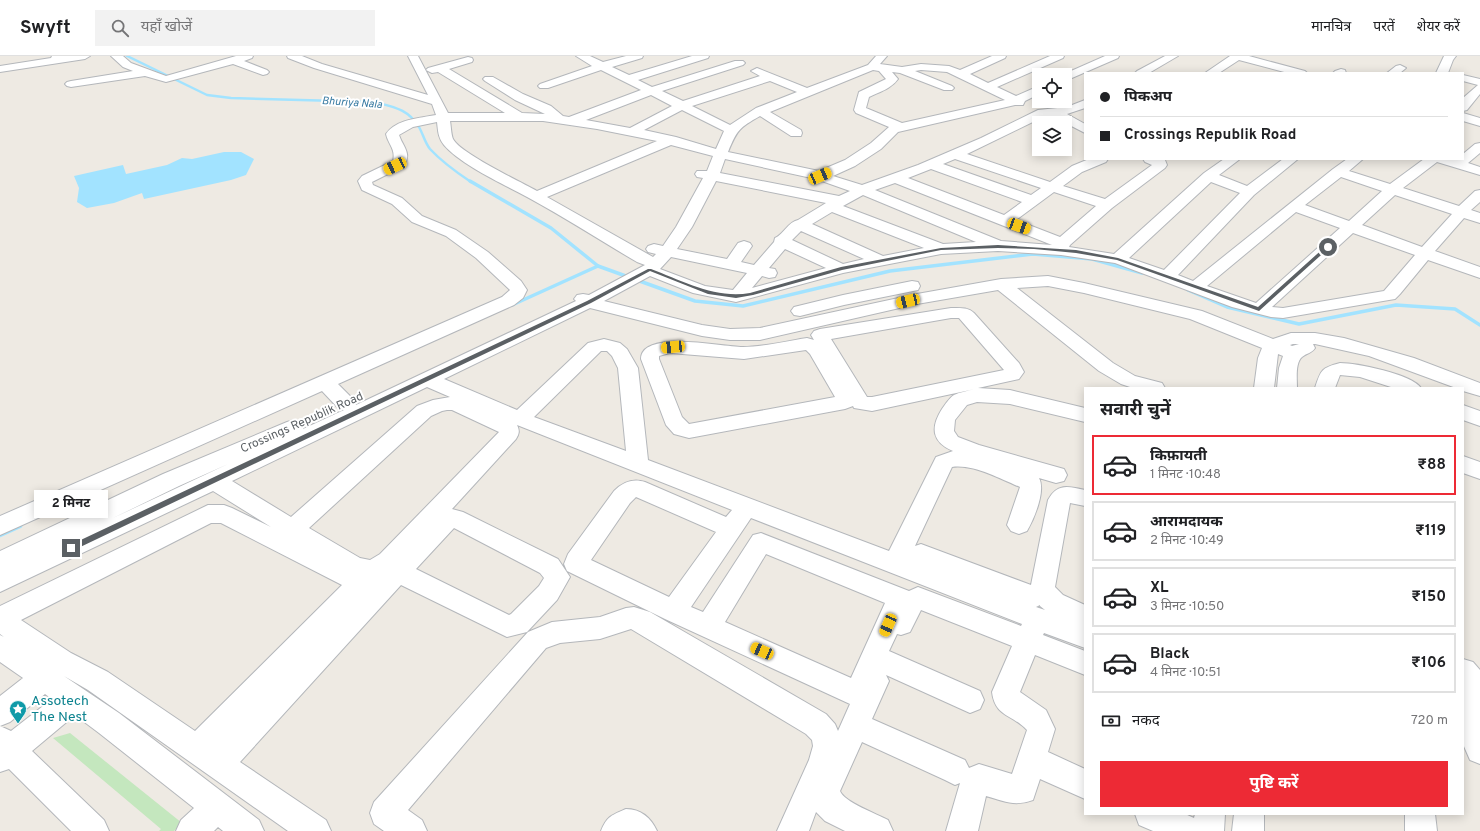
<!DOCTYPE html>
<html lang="hi">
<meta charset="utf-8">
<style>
body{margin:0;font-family:Overpass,"Noto Sans Devanagari",sans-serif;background:#f2f2f2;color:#202124;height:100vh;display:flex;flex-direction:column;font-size:15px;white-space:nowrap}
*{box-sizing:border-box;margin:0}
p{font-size:13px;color:#757577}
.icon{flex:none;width:22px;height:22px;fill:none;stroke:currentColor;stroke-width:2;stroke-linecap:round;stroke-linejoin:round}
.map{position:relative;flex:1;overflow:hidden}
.side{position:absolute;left:1084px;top:331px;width:380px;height:428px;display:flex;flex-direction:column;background:#fff;border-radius:0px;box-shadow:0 2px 10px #0003}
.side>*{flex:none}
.hud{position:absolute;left:1084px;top:16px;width:380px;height:88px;border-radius:0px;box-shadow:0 2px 10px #0003;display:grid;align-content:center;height:88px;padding:0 16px;background:#fff}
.fabs{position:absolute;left:1032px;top:12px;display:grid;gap:8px}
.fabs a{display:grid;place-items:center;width:40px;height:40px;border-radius:0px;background:#fff;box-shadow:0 2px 10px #0003;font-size:20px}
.end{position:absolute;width:18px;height:18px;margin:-9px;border:5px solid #5b6064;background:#fff;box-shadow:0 0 0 2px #fff}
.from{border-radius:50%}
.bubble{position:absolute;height:28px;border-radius:0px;background:#fff;box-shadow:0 2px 10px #0003;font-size:13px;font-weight:700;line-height:28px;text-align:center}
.car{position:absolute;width:12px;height:24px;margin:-12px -6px;border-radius:5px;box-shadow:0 0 3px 1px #0007;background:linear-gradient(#f5c518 24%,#345 0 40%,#f5c518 0 76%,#345 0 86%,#f5c518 0)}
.hud b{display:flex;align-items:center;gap:14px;height:38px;font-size:15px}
.hud b+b{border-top:1px solid #e0e0e0}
.hud i{width:10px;height:10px;background:#202124}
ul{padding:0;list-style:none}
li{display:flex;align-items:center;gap:12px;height:60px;margin:0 8px 6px;padding:0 8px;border:2px solid #e0e0e0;border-radius:0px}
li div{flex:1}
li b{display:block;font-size:15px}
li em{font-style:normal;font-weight:700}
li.on{border-color:#ed2a35}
li>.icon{width:36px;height:36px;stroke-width:1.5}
h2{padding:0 16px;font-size:18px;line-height:48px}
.pay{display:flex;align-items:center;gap:10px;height:44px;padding:0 16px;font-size:15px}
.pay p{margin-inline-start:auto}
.button{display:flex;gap:8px;margin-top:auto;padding:8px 16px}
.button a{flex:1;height:46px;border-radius:0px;background:#ed2a35;color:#fff;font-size:16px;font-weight:700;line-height:46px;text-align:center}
header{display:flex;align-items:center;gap:24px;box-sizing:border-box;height:56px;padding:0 20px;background:#fff;border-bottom:1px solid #e0e0e0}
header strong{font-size:19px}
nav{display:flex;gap:22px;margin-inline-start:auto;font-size:14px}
.search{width:280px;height:36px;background:#f2f2f2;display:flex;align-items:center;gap:10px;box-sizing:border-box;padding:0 14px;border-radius:0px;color:#757577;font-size:15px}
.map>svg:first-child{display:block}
</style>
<header>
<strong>Swyft</strong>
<div class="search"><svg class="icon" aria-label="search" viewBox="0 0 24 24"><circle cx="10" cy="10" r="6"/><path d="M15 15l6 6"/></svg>यहाँ खोजें</div>
<nav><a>मानचित्र</a><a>परतें</a><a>शेयर करें</a></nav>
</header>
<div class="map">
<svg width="1480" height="775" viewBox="0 0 1480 775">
<rect width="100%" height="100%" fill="#eeeae3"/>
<path fill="#c4e7be" d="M70 677 182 767 174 775H159L161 773 53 682Z"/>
<path fill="#a2e3ff" d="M224 96H241L254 103 246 119 231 124 144 143 142 137 114 147 87 152 77 146 79 132 74 120 123 109 126 118 167 109 182 102 192 103Z"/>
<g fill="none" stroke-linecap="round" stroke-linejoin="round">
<path stroke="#a2e3ff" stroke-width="2.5" d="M127 0 207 39 231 42 375 46C394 51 408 53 419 71 423 78 425 87 430 93 442 106 456 116 471 126"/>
<g stroke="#a2e3ff" stroke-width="3.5">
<path d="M470 125 551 172 598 210 695 245 743 250 890 215 1033 198 1092 203 1142 217"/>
<path d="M1188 234 1227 251 1299 268 1396 249 1455 253 1480 269"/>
<path d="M512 249 598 210"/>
</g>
<path stroke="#a2e3ff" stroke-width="4.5" d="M0 479 20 470"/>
<g stroke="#b4b7bb" stroke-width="2">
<g id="minor">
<path d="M52 0H90L85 3 0 16V10L51 2Z"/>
<path d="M111 0H123L131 7 166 20 236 0H253L252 2 244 5 267 14 269 16 267 18 263 19 233 8 166 26 145 20 71 31 67 30 65 28 67 26 71 25 133 15 123 11Z"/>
<path d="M287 0H302L322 8 428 39 408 0H418L448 57H505L438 16 432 17 426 14 428 12 468 1 472 2 473 4 472 6 449 13 522 57 545 58 515 44 485 25 483 23 485 21H493L523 38 551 50 563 60 569 61 641 34 601 14 548 32H540L538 30 540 28 592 10 576 0H590L603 6 626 0H643L642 2 612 11 629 19 692 0H709L708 2 638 24 652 31 735 5H743L745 7 743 9 662 35 683 45 760 20 751 15 757 12 807 32 868 9 876 0H887L880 8 902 11 921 8 949 10 960 14 992 0H1006L1005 2 970 18 988 27 1050 0H1064L1063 2 997 31 1016 40 1039 30V38L1025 45 1023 49H1015L898 76 881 93 855 110 833 120 862 129 918 109 981 82 1038 54 1067 51 1085 44V52L1067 58 1085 68V77L1052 60H1045L967 98 1050 126 1072 110 1089 103H1108L1106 106 1082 116 1063 130 1105 143 1152 109 1145 106 1143 103 1165 104 1167 109 1165 112 1112 152 1070 189 1069 191 1114 198 1204 117 1224 103H1240L1219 119 1247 130 1283 103H1298L1254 139 1178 219 1193 225 1333 113 1347 103H1363L1349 115 1390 128 1424 103H1463V98L1475 88 1480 87V97L1468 107 1480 111V119L1437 106 1403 132 1459 150 1475 135 1480 134V146L1471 154 1480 157V167L1464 162 1435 195 1480 211V222L1428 204 1400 238 1395 243 1389 244 1283 262 1271 261 1232 251 1115 207 1061 199 998 195 941 198 843 217 736 246 693 237 650 220 604 245 702 269 730 273 760 272 917 238 1001 223 1048 220 1084 227 1202 255 1273 283 1291 277H1315L1344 282 1414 302 1480 327V340L1463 335V332H1456L1369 300 1315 288H1313L1315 292C1312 297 1307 297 1302 301 1295 307 1297 323 1297 332H1277L1279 312 1283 300 1278 298 1274 332H1254L1258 302 1262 292 1190 263 1084 237 1048 230 1017 232 1113 307 1135 320 1162 327 1165 332H1133L1121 328 1099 315 998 234 917 248 760 284H730L702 280 590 252 444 323 517 354 588 287 604 283 620 287 627 293 638 312 648 404 889 495 936 401 953 395C932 386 930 372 942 353 945 349 949 342 954 339 960 336 968 335 975 333L872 355 854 352 853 350 845 353 689 382 674 378 666 369 641 303C641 273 724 291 743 291 762 291 788 285 807 282L814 284 811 279 814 275 820 273 951 252C960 252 968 251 974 257L1019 307 1024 316 1019 323 978 332 1010 334 1085 352V366L1010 348 977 346 967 349 955 364 954 375 958 381 979 389 1064 413 1067 419 1064 425 1056 427 1039 422C1046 435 1034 463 1027 475L1019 478 1011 475 1007 469 1020 431C1000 423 974 408 952 411L915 490 921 488 929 491 1031 529 1048 444C1057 427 1068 430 1085 434V450L1070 447 1055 531 1063 539 1085 549V592L1044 577 1043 579 1085 595V619L1035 599 1020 636 1046 654 1055 673 1048 696 1085 713V743L1040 723 1033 744C1014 751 1004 745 986 740L978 775H946L960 727 955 729 945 724 862 686 840 735C844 746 877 758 888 764L893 775H845L825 765 816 756 809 775H777L809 704 813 690 812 684 806 678 631 573 600 583 560 587 546 592 408 754 422 764 427 775H384L374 768 370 757 374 746 528 576 552 566 600 561 626 552 634 551 650 556 826 658 835 668 838 675 850 648 665 563 567 515 564 508 568 498 614 435C623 426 633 422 645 426L726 461 732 454 517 369C520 375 519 378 516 383L452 453 463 456 558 503 570 521 557 544 527 576 507 581 401 529 240 706 326 764 331 775H288L88 634 64 620 119 657 259 764 264 775H223L218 771 214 775H176L181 764 194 752 99 677 75 659 32 695 104 764 109 775H71L9 713 0 716V640L23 622 0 606V579L4 581 0 578V550L208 449H224L232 452 271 471 213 435 0 536V495L163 418 287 366 294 364 301 366 304 371 303 373 344 354 339 353 322 335 0 479V460L502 241 510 234 476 202 446 180 412 166 392 148 362 134 358 125 362 120 393 105C396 93 388 88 386 78 396 63 420 62 436 59L432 48 314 12 288 2ZM873 14 879 15 886 23 859 36 854 54 856 57 889 71 871 87 845 104 819 115 728 96C737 74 739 72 760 60L791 80H801L802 77 801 74 770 56ZM921 14 947 16 1005 44 902 67 866 52 869 41C879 36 891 33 898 23L892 16 900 17 944 34H952L954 32 952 30 915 15ZM770 25 797 36 756 52 730 69 692 50ZM651 39 672 50 630 72 586 64ZM682 54 724 75 716 93 676 81 644 74ZM450 65H543L597 73 657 85 537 135C521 126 460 97 453 83 451 78 451 70 450 65ZM437 66C438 74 438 82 444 89 461 109 505 129 529 142 566 162 601 185 637 206L645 209 589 239 583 238 577 239 574 243 576 245 356 349 353 343 338 328 514 249 523 242 527 234 521 225 488 196 456 174 422 160 402 142 373 129 372 126 404 110C412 97 403 91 399 79L413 71ZM671 89 713 100 707 115H697L695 118 697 121 703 122 676 171 663 190 654 188 648 190 646 193 648 196 656 198 653 201 547 141ZM725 103 816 123 850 135 839 140 720 117ZM955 103 1041 132 1031 139 943 108ZM931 113 1022 146 1004 159 908 122ZM1341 121 1382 135 1349 165 1305 149ZM716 125 826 147 798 164C788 166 784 178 775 182L774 186 754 209 741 206 752 190 750 187 744 185 738 187 727 203 677 193 692 171ZM1211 126 1240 137 1164 214 1129 202ZM895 127 1052 189 1001 185 875 134ZM1054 136 1096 150 1060 181 1016 164ZM863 139 976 186 943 188 843 150ZM1395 139 1452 158 1422 191 1362 169ZM832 156 924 192 883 200 812 168ZM1296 156 1340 172 1256 247 1207 230ZM801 175 864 203 843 208 792 184ZM1353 177 1415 199 1384 235 1283 252 1272 251ZM785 193 826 212 752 232 762 220 769 222 775 221 777 217 775 213 769 212ZM671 201 747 217 733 234 705 230 660 213ZM951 262H959L1004 314 872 341H867L831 283ZM1293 288H1299L1292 290 1290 289ZM806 294 810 298 835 341 689 368 682 361 659 303V300L670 297 744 303ZM601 295H607L612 300 618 312 626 395 534 361ZM427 331 450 341 433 344 417 350 291 461 232 425ZM447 354H452L499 376 380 498 370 504 360 502 309 472 431 360 442 355ZM228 408 111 463 179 430ZM636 441 716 476 669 541 591 504 630 447ZM751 462 1022 568 1021 570 918 531 909 535 761 477 753 479 703 556 691 551ZM211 467H221L342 529 195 675 108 616 71 597 21 564ZM454 472 540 517 544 522 539 530 511 558 509 559 416 513ZM766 498 885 547 851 622 725 566ZM1040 549V550L1045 554 1036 551ZM921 554 1012 590 992 636C995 661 1012 658 1027 674L1012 718 979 708 969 712 965 704 872 663 889 625 886 619 970 657 980 653 984 644 980 635 889 595 897 578 901 579 910 576ZM45 638 52 643 11 675 0 670 10 666Z"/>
<path d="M1105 0H1119L1118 2 1065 25V19H1062Z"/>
<path d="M1165 0H1178L1149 17H1135L1137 15Z"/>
<path d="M1230 0H1249L1305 15 1307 17H1288L1239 4 1219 17H1205Z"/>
<path d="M1444 0H1456L1453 4 1448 17H1436Z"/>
<path d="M1400 9 1406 12 1400 17H1387L1396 10Z"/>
<path d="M1341 13 1345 14 1346 17H1333L1335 15Z"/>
<path d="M1463 19 1480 23V38L1467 54 1463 55V42L1478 29 1463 25Z"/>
<path d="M1463 57 1480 62V70L1463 65Z"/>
<path d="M912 225 918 226 920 230 918 234 844 249 800 260 794 259 791 255 794 251 843 239Z"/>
<path d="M1340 307C1356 307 1412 318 1421 332H1394L1360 321 1340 319 1335 332H1315C1321 314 1321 312 1340 307Z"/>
<path d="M1463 349 1480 355V370L1463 364Z"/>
<path d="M1463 400 1480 406V423L1463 417Z"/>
<path d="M1463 603 1473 606 1480 614V708L1470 704 1463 688Z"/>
<path d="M626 753C641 753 651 762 657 775H601C607 760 612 759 626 753Z"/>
<path d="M1135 758H1185L1194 762 1195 758H1225L1224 775H1153L1139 769Z"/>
<path d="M1234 758H1264V775H1232Z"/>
<path d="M1405 758H1435L1437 775H1405Z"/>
</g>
</g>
<use href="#minor" fill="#fff" fill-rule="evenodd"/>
</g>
<path fill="#5b6064" d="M998 189 1076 194 1118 202 1258 251 1326 190 1330 191 1259 255 1117 204 1076 197 1034 193 998 192 941 194 842 214 753 239 736 242 708 238 650 215 591 247 74 494 71 495 67 492 68 490 587 245 648 213H651C683 225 715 243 750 237L841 211 941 192Z"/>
<defs>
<g id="sight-pin" transform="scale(0.9)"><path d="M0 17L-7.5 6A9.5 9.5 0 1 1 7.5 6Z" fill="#0f9aa8" stroke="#fff"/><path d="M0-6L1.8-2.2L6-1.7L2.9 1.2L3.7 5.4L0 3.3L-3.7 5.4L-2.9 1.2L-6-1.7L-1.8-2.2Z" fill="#fff"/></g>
</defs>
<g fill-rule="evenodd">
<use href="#sight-pin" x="18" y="653"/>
</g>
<g text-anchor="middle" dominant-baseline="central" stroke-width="4" stroke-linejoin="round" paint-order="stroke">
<g font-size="11" font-style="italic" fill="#377aa2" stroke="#fff">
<text transform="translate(352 47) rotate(4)">Bhuriya Nala</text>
</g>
<g font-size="12" fill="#5b6064" stroke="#fff">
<text transform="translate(302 367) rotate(-24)">Crossings Republik Road</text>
</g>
<g font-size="14" fill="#0d838f" stroke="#fff" text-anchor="start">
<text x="31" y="645">Assotech<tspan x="31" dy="16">The Nest</tspan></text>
</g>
</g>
</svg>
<div class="fabs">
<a><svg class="icon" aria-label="locate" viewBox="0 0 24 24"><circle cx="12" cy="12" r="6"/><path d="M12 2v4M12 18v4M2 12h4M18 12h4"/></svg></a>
<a><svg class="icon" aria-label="layers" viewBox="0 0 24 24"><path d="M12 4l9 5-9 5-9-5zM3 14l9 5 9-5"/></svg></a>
</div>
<i class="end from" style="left:1328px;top:191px"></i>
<i class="end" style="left:71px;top:492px"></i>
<div class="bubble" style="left:34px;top:434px;width:74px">2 मिनट</div>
<i class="car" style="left:395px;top:110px;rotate:245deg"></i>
<i class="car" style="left:820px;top:120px;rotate:67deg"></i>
<i class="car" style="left:1019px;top:170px;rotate:110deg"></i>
<i class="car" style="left:908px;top:245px;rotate:257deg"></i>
<i class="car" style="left:673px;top:291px;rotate:265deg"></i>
<i class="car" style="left:888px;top:569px;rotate:204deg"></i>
<i class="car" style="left:762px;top:595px;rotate:294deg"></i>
<div class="hud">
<b><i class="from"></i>पिकअप</b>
<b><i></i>Crossings Republik Road</b>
</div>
<section class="side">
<h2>सवारी चुनें</h2>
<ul>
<li class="on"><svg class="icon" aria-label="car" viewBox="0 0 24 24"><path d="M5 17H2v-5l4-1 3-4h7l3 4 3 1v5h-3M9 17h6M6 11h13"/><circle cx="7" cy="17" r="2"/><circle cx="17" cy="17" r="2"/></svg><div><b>किफ़ायती</b><p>1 मिनट · 10:48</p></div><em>₹88</em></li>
<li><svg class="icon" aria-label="car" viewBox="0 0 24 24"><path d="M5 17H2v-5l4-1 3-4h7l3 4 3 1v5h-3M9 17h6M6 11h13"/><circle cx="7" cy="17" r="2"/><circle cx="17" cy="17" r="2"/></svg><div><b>आरामदायक</b><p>2 मिनट · 10:49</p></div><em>₹119</em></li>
<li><svg class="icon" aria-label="car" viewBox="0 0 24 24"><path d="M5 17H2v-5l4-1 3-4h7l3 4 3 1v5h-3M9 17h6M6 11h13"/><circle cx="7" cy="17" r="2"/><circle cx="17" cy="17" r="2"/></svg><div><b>XL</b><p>3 मिनट · 10:50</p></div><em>₹150</em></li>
<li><svg class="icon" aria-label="car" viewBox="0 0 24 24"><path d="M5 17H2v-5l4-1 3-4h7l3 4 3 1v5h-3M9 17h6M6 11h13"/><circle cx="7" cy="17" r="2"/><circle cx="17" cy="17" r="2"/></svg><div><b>Black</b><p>4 मिनट · 10:51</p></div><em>₹106</em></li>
</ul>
<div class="pay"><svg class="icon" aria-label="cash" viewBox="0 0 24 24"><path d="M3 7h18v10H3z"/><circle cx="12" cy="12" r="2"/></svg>नकद<p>720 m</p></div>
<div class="button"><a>पुष्टि करें</a></div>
</section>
</div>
